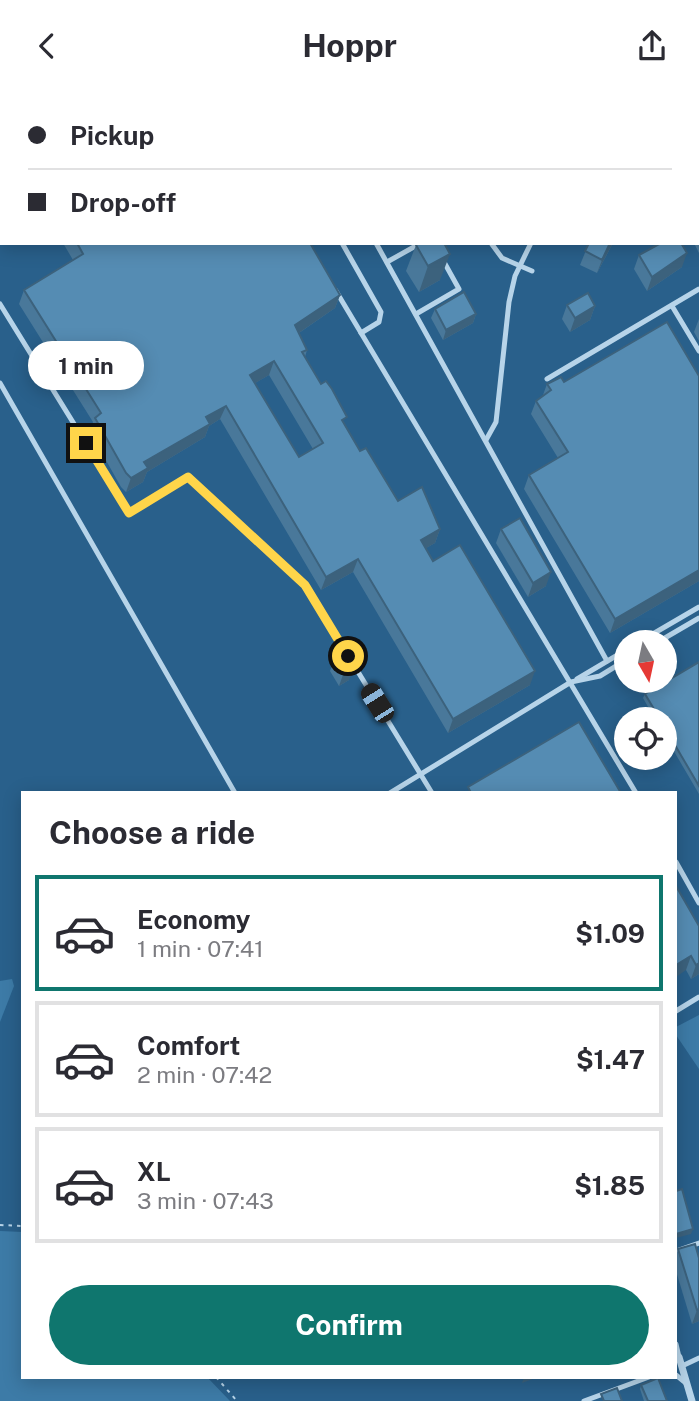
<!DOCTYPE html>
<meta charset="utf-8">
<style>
body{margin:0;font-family:"Public Sans",sans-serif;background:#f7f7f7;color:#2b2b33;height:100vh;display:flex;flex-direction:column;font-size:26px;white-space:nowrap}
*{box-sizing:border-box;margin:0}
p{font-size:23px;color:#7c7c81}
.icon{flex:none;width:38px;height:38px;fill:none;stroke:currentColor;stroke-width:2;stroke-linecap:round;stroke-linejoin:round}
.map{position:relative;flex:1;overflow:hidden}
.drawer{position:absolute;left:21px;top:700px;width:656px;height:588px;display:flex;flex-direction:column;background:#fff;border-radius:0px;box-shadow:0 4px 18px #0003}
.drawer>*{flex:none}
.banner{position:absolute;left:0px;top:0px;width:700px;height:154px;box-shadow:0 4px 18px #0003;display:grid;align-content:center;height:154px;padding:0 28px;background:#fff}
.needle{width:46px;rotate:171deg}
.buttons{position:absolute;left:614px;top:539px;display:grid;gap:14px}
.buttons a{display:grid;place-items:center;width:63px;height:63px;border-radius:50%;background:#fff;box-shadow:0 4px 18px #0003;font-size:35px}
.end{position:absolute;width:32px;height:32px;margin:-16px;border:9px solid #ffd54a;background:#111;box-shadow:0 0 0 4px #111}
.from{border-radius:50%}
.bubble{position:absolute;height:49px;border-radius:24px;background:#fff;box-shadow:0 4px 18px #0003;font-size:23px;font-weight:700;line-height:49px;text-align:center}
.car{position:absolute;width:21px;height:42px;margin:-21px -10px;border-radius:9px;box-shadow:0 0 5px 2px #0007;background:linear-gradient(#222 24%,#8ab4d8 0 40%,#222 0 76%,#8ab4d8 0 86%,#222 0)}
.banner b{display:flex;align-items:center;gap:24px;height:66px;font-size:26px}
.banner b+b{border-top:2px solid #e1e1e2}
.banner i{width:18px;height:18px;background:#2b2b33}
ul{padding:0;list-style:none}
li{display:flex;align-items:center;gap:21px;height:116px;margin:0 14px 10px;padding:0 14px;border:4px solid #e1e1e2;border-radius:0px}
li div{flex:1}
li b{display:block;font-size:26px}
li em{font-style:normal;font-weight:700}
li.selected{border-color:#0f766e}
li>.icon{width:63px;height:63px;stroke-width:1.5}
h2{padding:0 28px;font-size:32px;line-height:84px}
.primary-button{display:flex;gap:14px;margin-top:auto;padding:14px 28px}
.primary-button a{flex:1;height:80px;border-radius:42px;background:#0f766e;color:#fff;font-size:28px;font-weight:700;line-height:80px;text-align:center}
header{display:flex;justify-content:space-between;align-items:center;height:91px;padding:0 28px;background:#fff;font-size:32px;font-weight:700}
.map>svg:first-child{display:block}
</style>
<header><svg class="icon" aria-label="back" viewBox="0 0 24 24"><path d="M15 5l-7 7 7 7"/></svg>Hoppr<svg class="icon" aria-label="share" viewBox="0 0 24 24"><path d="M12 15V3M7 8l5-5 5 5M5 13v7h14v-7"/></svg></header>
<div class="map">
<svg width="699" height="1310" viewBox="0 0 699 1310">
<rect width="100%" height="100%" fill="#29608b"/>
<g fill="#3d7ba7">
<path d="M12 888 14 895 0 931V890Z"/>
<path d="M699 924V978L676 944V936Z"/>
<path d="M0 1140 23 1141V1286H207L230 1310H0Z"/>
</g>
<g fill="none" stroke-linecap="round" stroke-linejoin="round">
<g stroke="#b7d4e9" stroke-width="2" stroke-dasharray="3.5 5" stroke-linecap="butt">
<path d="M615 0 617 2"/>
<path d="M637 0V2"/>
<path d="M525 2H562"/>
<path d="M627 2 633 0"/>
<path d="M0 1134 23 1135"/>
<path d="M216 1286 237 1310"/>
</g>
<g stroke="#b7d4e9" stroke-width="5">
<path d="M218 0 219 2"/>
<path d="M0 77 2 80"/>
<path d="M0 149 2 148"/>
<path d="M342 152 381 221 379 231 361 242"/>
<path d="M376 152 607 570"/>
<path d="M491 152 502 167 532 180"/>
<path d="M387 171 421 152"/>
<path d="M336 200 636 702"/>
<path d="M0 213 129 422 188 386 305 494 432 702"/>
<path d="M672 215 699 260"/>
<path d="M416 223 459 198 444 171"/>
<path d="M547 288 699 198"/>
<path d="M0 292 235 702"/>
<path d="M486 349 496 331 509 211 515 185 531 152"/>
<path d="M639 551 699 516"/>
<path d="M658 551 699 527"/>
<path d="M577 588 626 559"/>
<path d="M390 702 571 591 600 585 626 569"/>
<path d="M676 771 699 812"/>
<path d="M676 920 699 906"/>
<path d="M676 1160 699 1152"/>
<path d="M676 1253 679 1266"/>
<path d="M682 1275 699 1267"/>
<path d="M676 1284 687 1293"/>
<path d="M584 1310 649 1286"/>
</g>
<path stroke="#b7d4e9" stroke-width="7" d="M679 1266 692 1310"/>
<g stroke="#fff" stroke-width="2">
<path d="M639 2 644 0"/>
<path d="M656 2 660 0"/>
</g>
</g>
<g fill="#49789a" fill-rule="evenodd">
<path d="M0 0H141L138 2H2V47L0 44Z"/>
<path d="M227 0H324L322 2H228Z"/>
<path d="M698 79 699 80V162L694 152H698Z"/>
<path d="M63 152H310L340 204 335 217 299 242 307 259 305 266 360 360 398 410 440 438 435 452 426 457 433 470 530 594 448 642 353 481 321 499 220 328 209 335 205 346 147 381 143 391 126 401 121 396 90 341 93 331 19 213 24 199 73 169ZM269 284 313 358 299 366 255 292Z"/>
<path d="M589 152H613L597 182 580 174Z"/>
<path d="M416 154 440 189 419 201 406 180Z"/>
<path d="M639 164 682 176 647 200 634 178Z"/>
<path d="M567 214 595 215 590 229 570 241 562 228Z"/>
<path d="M435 218 476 223 473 232 443 249 431 227Z"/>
<path d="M699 228V250L694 241Z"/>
<path d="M699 285V490L610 542 524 398 529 384 558 367 531 323 536 310 543 304 547 293 564 291Z"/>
<path d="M501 438 546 495 528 506 496 452Z"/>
<path d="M335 567 349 589 339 595 330 580Z"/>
<path d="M699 571V703L665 645V628H655L643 607 645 603Z"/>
<path d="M676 795 699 883 691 888 686 879Z"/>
<path d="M695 1153 699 1230 692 1233 676 1180V1165L678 1158Z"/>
<path d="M641 1294 667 1310H644L640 1298Z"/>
</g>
<g fill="#3c627d">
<path d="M123 0H141L138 2H120Z"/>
<path d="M306 0H324L322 2H303Z"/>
<path d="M610 152H613L597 182 602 169Z"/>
<path d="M687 162 682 176 647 200 652 186Z"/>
<path d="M450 163 440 189 419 201 428 175Z"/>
<path d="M340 204 335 217 290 248 295 234Z"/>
<path d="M595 215 590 229 570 241 575 227Z"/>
<path d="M476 223 473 232 443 249 446 239Z"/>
<path d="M274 270 269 284 245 298 250 284Z"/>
<path d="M226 315 220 328 209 335 205 346 147 381 143 391 126 401 131 387 144 371 206 326Z"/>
<path d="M440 438 435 452 416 463 421 449Z"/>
<path d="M358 468 353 481 321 499 326 486Z"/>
<path d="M699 479V490L610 542 615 528Z"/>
<path d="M551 481 546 495 528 506 533 492Z"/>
<path d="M354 575 349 589 339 595 344 581Z"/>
<path d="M535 580 530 594 448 642 453 628Z"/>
<path d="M691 865 686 879 676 886V874Z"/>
<path d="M699 872V883L691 888 696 874Z"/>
<path d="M693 1138 691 1143 676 1147V1143Z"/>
<path d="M699 1218V1230L692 1233 697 1219Z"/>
<path d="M524 1286H538L522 1292Z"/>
</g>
<g fill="#558cb3" stroke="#3c627d" stroke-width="2" fill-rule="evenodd">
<path d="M0 0H123L120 2H2V25L0 22Z"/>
<path d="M240 0H306L303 2H237Z"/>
<path d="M698 79 699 80V139L698 138Z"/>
<path d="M77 152H310L340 204 295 234 307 259 302 261 321 293 326 290 332 298 347 326 342 329 360 360 366 357 398 410 422 396 440 438 421 449 433 470 460 454 535 580 453 628 358 468 326 486 226 315 206 326 210 333 144 371 148 377 131 387 126 382 95 327 101 322 24 199 83 163ZM274 270 323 352 299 366 250 284Z"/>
<path d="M418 152H444L450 163 428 175 416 154Z"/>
<path d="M589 152H610L602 169 585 160Z"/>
<path d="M661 152H681L687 162 652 186 639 164Z"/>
<path d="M464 201 476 223 446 239 435 218Z"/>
<path d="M588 202 595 215 575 227 567 214Z"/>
<path d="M667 231 699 285V479L615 528 529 384 568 361 536 310 551 299 547 293 561 286 564 291Z"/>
<path d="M520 427 551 481 533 492 501 438Z"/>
<path d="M345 560 354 575 344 581 335 567Z"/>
<path d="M699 571V695L665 637V628H660L645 603Z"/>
<path d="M579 631 621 702H471L468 696Z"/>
<path d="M676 795 699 835V872L696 874 691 865 676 874Z"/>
<path d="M682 1098 693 1138 676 1143V1100Z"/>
<path d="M695 1153 699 1167V1218L697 1219 678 1158Z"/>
<path d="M658 1287 667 1310H648L641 1294Z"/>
<path d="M617 1297 622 1310H604L601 1303Z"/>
</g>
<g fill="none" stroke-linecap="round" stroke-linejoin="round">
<path stroke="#ffd54a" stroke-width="9" d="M86 352 129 422 188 386 305 494 348 565"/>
</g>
</svg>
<div class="buttons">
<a><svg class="needle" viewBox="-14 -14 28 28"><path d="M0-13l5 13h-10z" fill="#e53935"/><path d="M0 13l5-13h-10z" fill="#7c7c81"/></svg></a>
<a><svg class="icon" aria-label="locate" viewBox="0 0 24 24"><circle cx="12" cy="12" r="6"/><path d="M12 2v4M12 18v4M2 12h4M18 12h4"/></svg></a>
</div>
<i class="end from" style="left:348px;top:565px"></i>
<i class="end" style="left:86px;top:352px"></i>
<div class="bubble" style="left:28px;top:250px;width:116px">1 min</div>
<i class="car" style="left:377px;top:612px;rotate:328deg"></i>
<div class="banner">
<b><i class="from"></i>Pickup</b>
<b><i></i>Drop-off</b>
</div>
<section class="drawer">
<h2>Choose a ride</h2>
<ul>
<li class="selected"><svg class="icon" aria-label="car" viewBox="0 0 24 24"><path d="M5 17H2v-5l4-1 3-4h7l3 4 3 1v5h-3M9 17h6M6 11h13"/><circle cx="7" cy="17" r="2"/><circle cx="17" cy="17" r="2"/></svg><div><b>Economy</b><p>1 min · 07:41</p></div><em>$1.09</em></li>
<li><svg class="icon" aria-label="car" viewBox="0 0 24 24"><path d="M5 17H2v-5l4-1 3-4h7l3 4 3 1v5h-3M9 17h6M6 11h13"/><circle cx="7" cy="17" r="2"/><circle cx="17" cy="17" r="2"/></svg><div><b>Comfort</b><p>2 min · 07:42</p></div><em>$1.47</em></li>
<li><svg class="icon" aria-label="car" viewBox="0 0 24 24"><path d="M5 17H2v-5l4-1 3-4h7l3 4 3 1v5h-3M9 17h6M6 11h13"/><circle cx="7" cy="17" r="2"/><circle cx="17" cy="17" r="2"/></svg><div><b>XL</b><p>3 min · 07:43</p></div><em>$1.85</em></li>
</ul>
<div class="primary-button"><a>Confirm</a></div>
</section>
</div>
